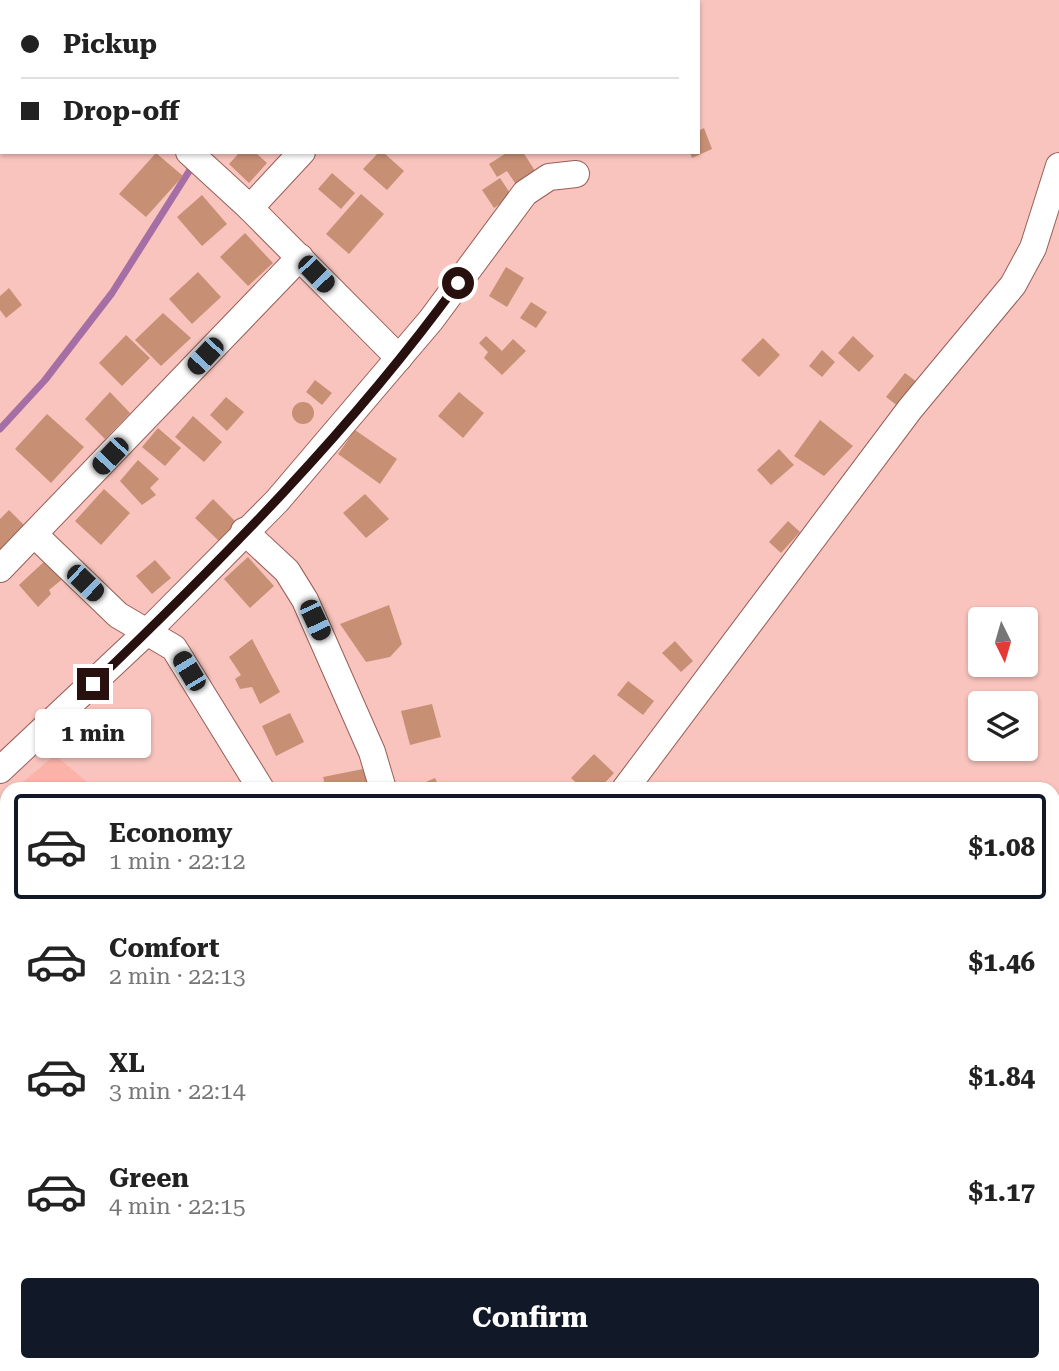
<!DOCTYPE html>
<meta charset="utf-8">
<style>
body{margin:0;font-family:"Roboto Serif",serif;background:#f2f2f2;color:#222;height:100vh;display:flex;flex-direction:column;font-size:26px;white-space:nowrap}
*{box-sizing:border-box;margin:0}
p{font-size:23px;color:#767676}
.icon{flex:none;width:38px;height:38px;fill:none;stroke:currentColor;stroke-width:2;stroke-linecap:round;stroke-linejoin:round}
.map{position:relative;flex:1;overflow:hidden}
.side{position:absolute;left:0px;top:782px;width:1060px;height:590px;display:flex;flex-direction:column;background:#fff;border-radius:21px 21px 0 0;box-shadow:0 2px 5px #0004}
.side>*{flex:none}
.banner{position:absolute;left:0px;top:0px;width:700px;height:154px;box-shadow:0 2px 5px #0004;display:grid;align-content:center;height:154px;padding:0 21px;background:#fff}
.needle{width:46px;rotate:175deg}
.tools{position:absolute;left:968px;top:607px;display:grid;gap:14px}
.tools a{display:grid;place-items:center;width:70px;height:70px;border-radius:7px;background:#fff;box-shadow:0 2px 5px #0004;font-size:35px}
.end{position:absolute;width:32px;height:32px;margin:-16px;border:9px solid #27100e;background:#fff;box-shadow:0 0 0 4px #fff}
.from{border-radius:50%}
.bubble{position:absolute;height:49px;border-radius:7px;background:#fff;box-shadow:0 2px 5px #0004;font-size:23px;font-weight:700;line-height:49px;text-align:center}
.car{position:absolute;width:21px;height:42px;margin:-21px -10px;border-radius:9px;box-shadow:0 0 5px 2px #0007;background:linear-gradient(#222 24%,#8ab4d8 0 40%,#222 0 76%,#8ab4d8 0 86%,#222 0)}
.banner b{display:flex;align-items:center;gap:24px;height:66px;font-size:26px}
.banner b+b{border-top:2px solid #e0e0e0}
.banner i{width:18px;height:18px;background:#222}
ul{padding:12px 0 0;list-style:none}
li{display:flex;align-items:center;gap:21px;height:105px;margin:0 14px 10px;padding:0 7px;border:4px solid transparent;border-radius:7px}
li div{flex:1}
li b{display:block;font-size:26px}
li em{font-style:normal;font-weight:700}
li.active{border-color:#111827}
li>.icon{width:63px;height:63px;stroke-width:1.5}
.cta{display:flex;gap:14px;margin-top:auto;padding:14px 21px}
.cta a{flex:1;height:80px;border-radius:7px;background:#111827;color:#fff;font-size:28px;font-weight:700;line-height:80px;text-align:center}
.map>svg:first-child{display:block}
</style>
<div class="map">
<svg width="1059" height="1371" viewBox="0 0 1059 1371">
<rect width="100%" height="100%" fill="#f9c4bd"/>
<g fill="#fbb2a9">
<path d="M55 755 95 789H15Z"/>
<path d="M7 796V842L0 838V802Z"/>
</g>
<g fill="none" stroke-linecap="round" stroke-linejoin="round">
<g stroke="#a56ea4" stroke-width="7">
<path d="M288 2 290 0"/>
<path d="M0 429 45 380 112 293 193 165"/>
</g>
</g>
<g fill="#c79075">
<path d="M704 128 712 149 692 158 690 152H698V131Z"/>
<path d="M240 152H255L267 163 249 183 229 164Z"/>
<path d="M379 152H383L404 171 387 190 363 169Z"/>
<path d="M508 152H523L537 174 517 186 507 171 497 177 489 164Z"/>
<path d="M156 153 183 176 146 217 119 194Z"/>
<path d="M332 173 355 193 341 209 318 189Z"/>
<path d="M500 178 512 196 494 208 482 190Z"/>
<path d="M361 194 384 214 349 254 326 234Z"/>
<path d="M202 195 227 224 202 246 177 217Z"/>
<path d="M245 233 273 263 248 286 220 257Z"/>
<path d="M506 267 524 278 507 307 489 296Z"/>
<path d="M198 272 221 297 192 324 169 299Z"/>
<path d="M9 288 22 305 6 318 0 310V296Z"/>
<path d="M531 302 547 312 536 328 520 318Z"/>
<path d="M163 313 191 338 161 366 135 340Z"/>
<path d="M126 335 150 358 122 386 99 363Z"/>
<path d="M486 336 502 351 513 339 526 351 502 375 484 358 488 352 479 343Z"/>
<path d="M853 336 874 356 859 372 838 353Z"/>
<path d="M763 338 780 355 759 377 741 360Z"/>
<path d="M822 350 835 362 822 377 809 366Z"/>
<path d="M905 373 922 386 903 410 886 397Z"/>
<path d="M315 380 332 393 322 405 306 392Z"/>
<path d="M110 392 130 413 105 439 85 419Z"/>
<path d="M459 392 484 413 463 438 438 416Z"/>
<path d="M226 397 244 412 227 431 210 415Z"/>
<circle cx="303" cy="413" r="11"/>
<path d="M47 414 84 447 51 483 15 449Z"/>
<path d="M193 416 222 442 204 462 175 437Z"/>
<path d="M820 420 853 446 824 476 794 456Z"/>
<path d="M158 428 181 448 165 466 142 447Z"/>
<path d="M355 430 397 459 380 484 338 454Z"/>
<path d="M779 449 794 465 771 485 757 470Z"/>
<path d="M138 460 159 479 150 488 156 495 142 505 120 481Z"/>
<path d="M104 489 130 513 101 545 75 521Z"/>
<path d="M365 494 389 519 366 538 343 513Z"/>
<path d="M213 499 238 524 220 542 195 518Z"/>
<path d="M9 510 28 529 0 556V519Z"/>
<path d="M788 521 800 532 781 553 769 542Z"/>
<path d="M248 557 274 586 250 608 224 579Z"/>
<path d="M47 559 65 577 49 590 51 594 38 607 19 585Z"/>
<path d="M155 560 171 578 152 594 136 576Z"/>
<path d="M389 605 402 644 390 657 366 662 340 624Z"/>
<path d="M252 639 280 692 260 704 252 687 240 689 235 679 241 675 229 657Z"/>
<path d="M675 641 693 661 681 672 662 653Z"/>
<path d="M628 681 654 701 643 715 617 695Z"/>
<path d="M432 704 441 737 410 745 401 711Z"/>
<path d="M290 713 304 742 276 756 262 726Z"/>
<path d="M594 754 614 773 599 789H583L571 778Z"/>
<path d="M363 769 369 789H326L323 777Z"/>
<path d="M435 778 440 789H410Z"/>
<path d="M1054 814 1059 818 1056 859 1054 857Z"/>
<path d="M1054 1303 1059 1312V1320L1054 1323Z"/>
</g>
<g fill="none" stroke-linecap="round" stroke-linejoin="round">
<g stroke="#985e57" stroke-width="28">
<g id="minor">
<path d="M31 0 33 2"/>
<path d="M189 152 250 208 399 358"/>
<path d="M250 208 302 152"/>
<path d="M244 531 287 571 305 600 372 752 383 789"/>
<path d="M35 535 118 615 174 648 261 789"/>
<path d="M0 569 300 257"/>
<path d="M0 770 149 630 277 501 431 320 525 193 549 177 576 174"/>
<path d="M625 789 910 409 1013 285 1033 248 1059 166"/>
</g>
</g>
<use href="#minor" stroke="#fff" stroke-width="26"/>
</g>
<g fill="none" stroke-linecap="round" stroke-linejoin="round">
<path stroke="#27100e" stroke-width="9" d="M93 684C223 559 352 429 458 283"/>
</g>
</svg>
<div class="tools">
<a><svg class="needle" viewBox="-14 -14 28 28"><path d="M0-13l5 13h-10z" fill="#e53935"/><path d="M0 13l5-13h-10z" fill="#767676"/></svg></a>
<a><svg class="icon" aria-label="layers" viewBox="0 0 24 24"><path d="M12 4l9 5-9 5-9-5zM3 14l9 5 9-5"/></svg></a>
</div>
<i class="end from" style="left:458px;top:283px"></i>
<i class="end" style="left:93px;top:684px"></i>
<div class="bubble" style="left:35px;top:709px;width:116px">1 min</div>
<i class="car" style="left:316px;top:274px;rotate:136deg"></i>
<i class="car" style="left:205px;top:356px;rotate:223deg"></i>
<i class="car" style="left:110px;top:456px;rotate:223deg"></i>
<i class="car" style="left:85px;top:583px;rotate:134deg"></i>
<i class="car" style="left:315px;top:620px;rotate:155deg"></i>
<i class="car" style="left:189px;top:671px;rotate:329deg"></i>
<div class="banner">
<b><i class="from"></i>Pickup</b>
<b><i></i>Drop-off</b>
</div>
<section class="side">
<ul>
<li class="active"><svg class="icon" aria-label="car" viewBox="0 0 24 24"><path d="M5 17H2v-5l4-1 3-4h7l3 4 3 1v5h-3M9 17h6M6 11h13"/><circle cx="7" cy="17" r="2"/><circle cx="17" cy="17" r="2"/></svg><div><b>Economy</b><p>1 min · 22:12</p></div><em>$1.08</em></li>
<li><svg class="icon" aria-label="car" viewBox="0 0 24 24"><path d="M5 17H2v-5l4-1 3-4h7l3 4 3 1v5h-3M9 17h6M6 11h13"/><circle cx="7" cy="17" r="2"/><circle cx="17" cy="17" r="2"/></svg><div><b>Comfort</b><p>2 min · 22:13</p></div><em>$1.46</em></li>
<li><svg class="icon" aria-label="car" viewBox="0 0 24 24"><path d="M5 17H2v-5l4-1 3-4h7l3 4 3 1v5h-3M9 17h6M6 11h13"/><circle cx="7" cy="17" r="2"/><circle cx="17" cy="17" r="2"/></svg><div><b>XL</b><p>3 min · 22:14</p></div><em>$1.84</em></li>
<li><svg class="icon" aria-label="car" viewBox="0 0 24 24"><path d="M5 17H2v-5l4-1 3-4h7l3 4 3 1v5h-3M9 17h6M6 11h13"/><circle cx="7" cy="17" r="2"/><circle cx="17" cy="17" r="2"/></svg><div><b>Green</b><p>4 min · 22:15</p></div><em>$1.17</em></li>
</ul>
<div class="cta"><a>Confirm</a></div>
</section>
</div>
